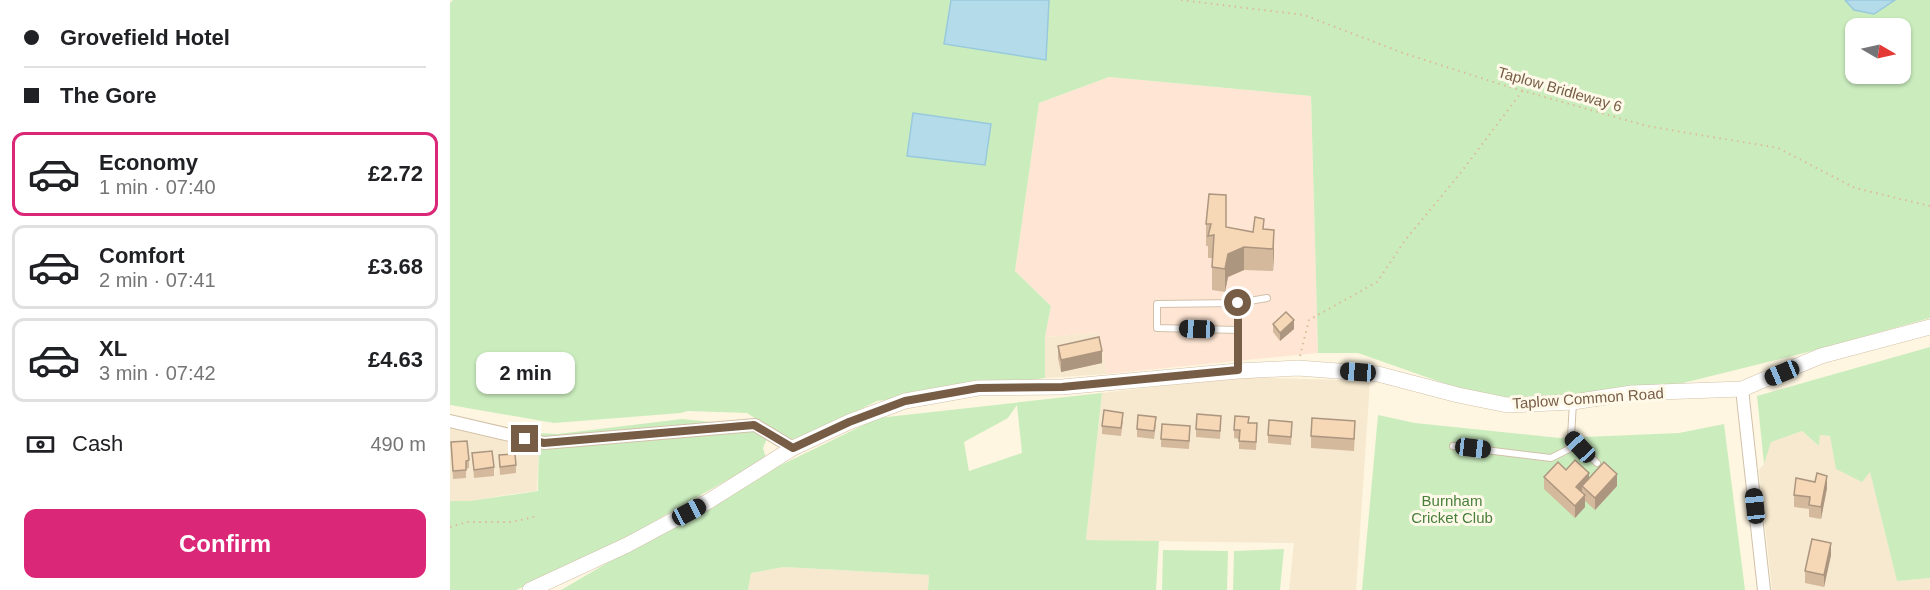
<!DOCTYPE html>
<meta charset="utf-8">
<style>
body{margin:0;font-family:Helvetica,sans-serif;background:#f2f2f2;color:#202124;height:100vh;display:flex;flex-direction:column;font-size:22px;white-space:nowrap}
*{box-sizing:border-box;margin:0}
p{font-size:20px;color:#757577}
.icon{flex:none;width:33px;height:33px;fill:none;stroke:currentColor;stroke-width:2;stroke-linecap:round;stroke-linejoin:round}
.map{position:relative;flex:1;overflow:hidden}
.sheet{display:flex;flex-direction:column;background:#fff;width:450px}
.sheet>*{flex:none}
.guide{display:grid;align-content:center;height:132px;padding:0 24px;background:#fff}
.needle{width:39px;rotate:99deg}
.controls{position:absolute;left:1395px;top:18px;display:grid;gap:12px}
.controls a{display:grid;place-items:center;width:66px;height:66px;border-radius:12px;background:#fff;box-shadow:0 2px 4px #0004;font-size:30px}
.end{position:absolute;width:27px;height:27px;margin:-14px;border:8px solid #775d46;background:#fff;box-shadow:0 0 0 3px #fff}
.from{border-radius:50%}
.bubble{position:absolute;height:42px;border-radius:12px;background:#fff;box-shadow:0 2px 4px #0004;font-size:20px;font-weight:600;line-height:42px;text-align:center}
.car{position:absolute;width:18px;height:36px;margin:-18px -9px;border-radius:8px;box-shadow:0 0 4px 2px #0007;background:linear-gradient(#222 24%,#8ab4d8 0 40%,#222 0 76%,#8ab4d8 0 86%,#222 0)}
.guide b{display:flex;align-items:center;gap:21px;height:57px;font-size:22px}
.guide b+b{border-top:2px solid #e0e0e0}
.guide i{width:15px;height:15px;background:#202124}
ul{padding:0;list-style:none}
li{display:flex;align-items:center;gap:18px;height:84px;margin:0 12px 9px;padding:0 12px;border:3px solid #e0e0e0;border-radius:12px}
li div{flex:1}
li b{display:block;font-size:22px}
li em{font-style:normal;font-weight:600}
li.selected{border-color:#db2777}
li>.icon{width:54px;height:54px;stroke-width:1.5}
.pay{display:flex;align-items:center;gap:15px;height:66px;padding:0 24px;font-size:22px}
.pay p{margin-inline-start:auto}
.button{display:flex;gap:12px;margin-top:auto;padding:12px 24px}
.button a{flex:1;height:69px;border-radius:12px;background:#db2777;color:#fff;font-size:24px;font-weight:600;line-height:69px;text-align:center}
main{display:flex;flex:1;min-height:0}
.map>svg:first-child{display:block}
</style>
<main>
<section class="sheet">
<div class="guide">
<b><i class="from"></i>Grovefield Hotel</b>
<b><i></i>The Gore</b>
</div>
<ul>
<li class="selected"><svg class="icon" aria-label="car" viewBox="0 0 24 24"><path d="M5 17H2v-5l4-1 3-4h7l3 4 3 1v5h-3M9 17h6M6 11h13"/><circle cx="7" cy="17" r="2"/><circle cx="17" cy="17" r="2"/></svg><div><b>Economy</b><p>1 min · 07:40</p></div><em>£2.72</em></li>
<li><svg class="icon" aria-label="car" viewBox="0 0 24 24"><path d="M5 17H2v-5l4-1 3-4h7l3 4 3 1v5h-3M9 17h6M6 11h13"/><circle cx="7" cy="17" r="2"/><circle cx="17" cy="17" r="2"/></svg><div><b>Comfort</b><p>2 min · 07:41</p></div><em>£3.68</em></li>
<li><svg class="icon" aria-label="car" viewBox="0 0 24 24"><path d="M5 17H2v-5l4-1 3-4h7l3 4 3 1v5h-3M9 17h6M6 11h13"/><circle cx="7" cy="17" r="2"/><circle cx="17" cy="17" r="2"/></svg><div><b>XL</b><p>3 min · 07:42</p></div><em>£4.63</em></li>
</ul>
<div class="pay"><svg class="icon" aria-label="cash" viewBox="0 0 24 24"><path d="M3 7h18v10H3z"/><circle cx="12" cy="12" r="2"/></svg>Cash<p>490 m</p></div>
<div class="button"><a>Confirm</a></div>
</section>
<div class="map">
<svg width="1480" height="590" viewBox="0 0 1480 590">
<rect width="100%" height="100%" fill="#fef6e1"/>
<g fill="#f6e9cf">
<path d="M648 333 657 374 595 378V337Z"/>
<path d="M790 377 920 381 906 590H839L844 543 636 540 652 393Z"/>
<path d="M0 418 62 432 89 434 87 491 62 494 21 501H0Z"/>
<path d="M1352 431 1369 446 1370 435 1380 436 1420 471 1447 581 1480 578V590H1322L1309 470 1314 464 1320 442Z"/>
<path d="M334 567 479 575 478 590H298L301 573Z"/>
</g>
<path fill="#ffe6d4" d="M659 77 861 96 868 353 657 374 648 333 595 337 601 306 565 271 589 103Z"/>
<g fill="#cbedbe" fill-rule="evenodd">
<path d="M3 0H1480V318L1362 351 1233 383 1047 402 908 353H868L861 96 659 77 589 103 565 271 601 306 595 337V378L427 401 343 443 297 413 238 411 231 413 104 423 0 405V3ZM1406 28H1450V74H1406Z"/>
<path d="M1480 347V578L1447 581 1420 472 1412 482 1386 469 1380 436 1370 435 1369 446 1352 431 1321 442 1314 464 1307 396Z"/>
<path d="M652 393 636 540 709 541 706 590H478L479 575 334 567 301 573 298 590H111L294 483 428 418ZM567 405 572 453 519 471 514 442 558 418Z"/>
<path d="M928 415 965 423 1110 438 1229 433 1274 424 1295 590H912Z"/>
<path d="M232 419 302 426 318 436 313 448 316 458 143 556 66 590H0V501H20L88 491 89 433 108 434Z"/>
<path d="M834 549 830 590H783L784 551Z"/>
<path d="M713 550 778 551 777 590H712Z"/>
</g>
<g fill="#b4dbe9" stroke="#99c9dc" stroke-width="1.5">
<path d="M501 0H599L596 60 494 44Z"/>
<path d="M1395 0H1445L1424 14 1404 10Z"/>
<path d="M463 113 541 124 535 165 457 156Z"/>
</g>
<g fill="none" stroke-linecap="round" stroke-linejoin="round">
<g stroke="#d2c1aa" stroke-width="8">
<g id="service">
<path d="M788 303V371"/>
<path d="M788 330 707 328V304L788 303 817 298"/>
<path d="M1123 402 1121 437 1147 463"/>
<path d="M1003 446 1101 458 1119 449 1121 437"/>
</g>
</g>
<g stroke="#d2c1aa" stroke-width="14">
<g id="minor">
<path d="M1292 389 1314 590"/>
<path d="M0 421 94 443 305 425 343 448"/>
</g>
</g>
<g stroke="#d2c1aa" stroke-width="16">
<path id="tertiary" d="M80 590 177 545 259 501 343 448 399 422 455 401 528 388 612 387 788 371 848 368 928 374 1008 395 1057 405 1123 402 1182 393 1292 389 1371 356 1480 327"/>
</g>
<g stroke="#dbbb99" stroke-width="2" stroke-dasharray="1.5 4.5" stroke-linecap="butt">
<path d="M731 0 854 15 953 53 1056 86 1197 126 1328 148 1405 188 1480 206"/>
<path d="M850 356 859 320 927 282 956 239 1009 175 1073 90"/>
<path d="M0 527 17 522H62L88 516"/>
</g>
<use href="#service" stroke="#fff" stroke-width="6"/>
<use href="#minor" stroke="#fff" stroke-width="12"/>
<use href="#tertiary" stroke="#fff" stroke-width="15"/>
</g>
<g fill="#d4b99d">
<path d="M756 224 803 232 814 229 824 253 823 271 794 270 778 277 775 292 762 290V258H758V246H756Z"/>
<path d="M823 324 844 329 830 341 823 332Z"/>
<path d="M608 346 652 363 611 372 608 358Z"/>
<path d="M673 421 671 436 652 434V426Z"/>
<path d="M799 423 807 431 806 450 789 449V439L784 438V430Z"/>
<path d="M771 424 770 439 746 437V429Z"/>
<path d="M706 425 704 439 687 437V429Z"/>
<path d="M842 430 841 445 818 443V435Z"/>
<path d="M905 433 904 451 861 448V436Z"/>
<path d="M740 434 739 449 711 447V439Z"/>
<path d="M1 442 19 460V468L16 469V478L3 479Z"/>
<path d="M76 442 77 454 66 455 65 443Z"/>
<path d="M22 453 44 467V476L24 478Z"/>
<path d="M49 455 66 465V473L50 475Z"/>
<path d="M1116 470 1139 479 1167 486 1145 510 1135 501V507L1125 518 1094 489V477Z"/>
<path d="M1377 488 1371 519 1359 517V509L1344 507V495Z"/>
<path d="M1381 555 1374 587 1355 583V571Z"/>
</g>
<g fill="#ac967f">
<path d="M824 230V253L823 271V249Z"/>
<path d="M794 247V270L778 277 775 292V269L778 254Z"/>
<path d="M844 320V329L830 341V333Z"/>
<path d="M652 351V363L611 372V360Z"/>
<path d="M1139 473V485L1132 486V492L1126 487Z"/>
<path d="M1167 474V486L1145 510V498Z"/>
<path d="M1377 476V488L1371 519V507Z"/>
<path d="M1135 495V507L1125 518V506Z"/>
<path d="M1381 543V555L1374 587V575Z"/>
</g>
<g fill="#f6d7b6" stroke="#ac967f" stroke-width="1.5">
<path d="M759 194 776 195V227L803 232 805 217 814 219 813 229 824 230 823 249 794 247 778 254 775 269 762 267 764 235 758 236 761 224H756Z"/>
<path d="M836 312 844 320 830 333 823 324Z"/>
<path d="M649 337 652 351 611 360 608 346Z"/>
<path d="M654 410 673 413 671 428 652 426Z"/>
<path d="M747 414 771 416 770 431 746 429Z"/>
<path d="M688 415 706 417 704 431 687 429Z"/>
<path d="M785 416 799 417 798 423H807L806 442 789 441 790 430H784Z"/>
<path d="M862 418 905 421 904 439 861 436Z"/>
<path d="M819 420 842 422 841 437 818 435Z"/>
<path d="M712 424 740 426 739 441 711 439Z"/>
<path d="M17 441 19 460 16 461V470L3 471 1 442Z"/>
<path d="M76 442 77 450 66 451 65 443Z"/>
<path d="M42 451 44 467 24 470 22 453Z"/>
<path d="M65 454 66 465 50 467 49 455Z"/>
<path d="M1125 460 1139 473 1126 487 1135 495 1125 506 1094 477 1108 462 1116 470Z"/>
<path d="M1154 462 1167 474 1145 498 1132 486Z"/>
<path d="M1367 473 1377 476 1371 507 1359 505 1360 497 1344 495 1346 478 1365 482Z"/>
<path d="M1362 539 1381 543 1374 575 1355 571Z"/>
</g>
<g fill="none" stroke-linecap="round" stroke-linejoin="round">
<path stroke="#775d46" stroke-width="8" d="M75 439 94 443 304 425 343 448 399 422 455 401 528 388 612 387 788 370V303"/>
</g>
<g text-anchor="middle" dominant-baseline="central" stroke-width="6" stroke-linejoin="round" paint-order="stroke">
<g font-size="15" fill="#775d46" stroke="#fff9e9">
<text transform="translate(1110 89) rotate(16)">Taplow Bridleway 6</text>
<text transform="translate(1138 398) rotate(-4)">Taplow Common Road</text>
</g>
<g font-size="15" fill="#487f3c" stroke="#fff9e9">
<text x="1002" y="500">Burnham<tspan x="1002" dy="17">Cricket Club</tspan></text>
</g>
</g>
</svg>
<div class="controls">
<a><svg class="needle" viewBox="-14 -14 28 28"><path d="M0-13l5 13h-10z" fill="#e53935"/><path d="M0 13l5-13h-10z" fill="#757577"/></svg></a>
</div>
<i class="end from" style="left:788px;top:303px"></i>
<i class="end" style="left:75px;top:439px"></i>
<div class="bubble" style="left:26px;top:352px;width:99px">2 min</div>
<i class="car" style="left:747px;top:329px;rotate:272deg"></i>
<i class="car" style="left:908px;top:372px;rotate:274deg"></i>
<i class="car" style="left:1332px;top:373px;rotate:247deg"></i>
<i class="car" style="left:1130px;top:447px;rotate:317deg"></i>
<i class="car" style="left:1023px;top:448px;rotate:97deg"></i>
<i class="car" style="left:1305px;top:506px;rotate:354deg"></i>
<i class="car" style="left:239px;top:512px;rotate:62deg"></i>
</div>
</main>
